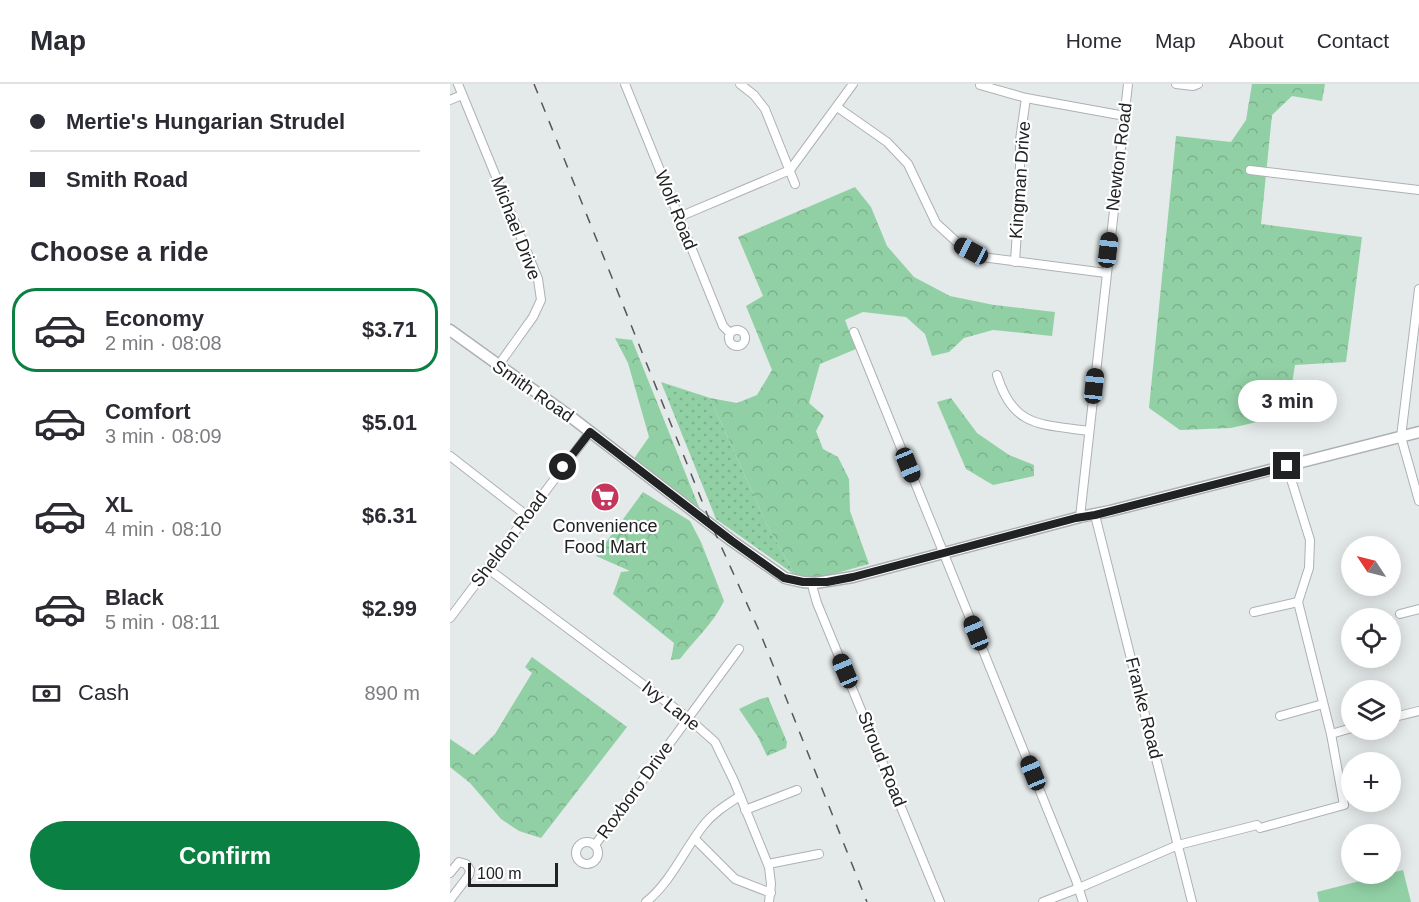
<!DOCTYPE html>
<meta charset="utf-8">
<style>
body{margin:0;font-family:Arial,sans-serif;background:#f2f2f3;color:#2b2b33;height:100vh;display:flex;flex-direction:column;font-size:22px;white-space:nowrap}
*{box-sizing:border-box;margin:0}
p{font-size:20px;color:#7c7c81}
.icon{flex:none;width:33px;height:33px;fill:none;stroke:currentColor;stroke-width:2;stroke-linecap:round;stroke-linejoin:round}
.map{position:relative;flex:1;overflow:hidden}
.side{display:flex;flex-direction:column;background:#fff;width:450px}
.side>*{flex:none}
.guide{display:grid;align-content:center;height:132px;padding:0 30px;background:#fff}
.needle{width:39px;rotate:305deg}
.controls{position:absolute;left:891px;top:452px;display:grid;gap:12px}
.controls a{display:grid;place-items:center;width:60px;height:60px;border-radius:50%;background:#fff;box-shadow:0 3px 15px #0003;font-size:30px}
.scale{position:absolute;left:18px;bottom:15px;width:90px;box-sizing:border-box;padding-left:6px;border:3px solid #212223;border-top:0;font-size:16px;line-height:21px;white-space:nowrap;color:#212223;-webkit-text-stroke:4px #fff;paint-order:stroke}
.end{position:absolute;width:27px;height:27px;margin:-14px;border:8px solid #212223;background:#fff;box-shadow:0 0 0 3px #fff}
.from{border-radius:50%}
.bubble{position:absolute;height:42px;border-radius:21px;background:#fff;box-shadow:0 3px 15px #0003;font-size:20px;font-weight:700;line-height:42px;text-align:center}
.car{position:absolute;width:18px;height:36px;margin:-18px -9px;border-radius:8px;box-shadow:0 0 4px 2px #0007;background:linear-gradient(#222 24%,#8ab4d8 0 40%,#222 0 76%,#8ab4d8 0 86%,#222 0)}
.guide b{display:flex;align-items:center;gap:21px;height:57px;font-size:22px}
.guide b+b{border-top:2px solid #e1e1e2}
.guide i{width:15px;height:15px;background:#2b2b33}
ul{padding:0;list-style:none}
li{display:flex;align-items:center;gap:18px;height:84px;margin:0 12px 9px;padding:0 18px;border:3px solid transparent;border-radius:24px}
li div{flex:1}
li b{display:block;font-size:22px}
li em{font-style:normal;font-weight:700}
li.on{border-color:#0b8043}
li>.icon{width:54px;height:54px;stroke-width:1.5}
h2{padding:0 30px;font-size:27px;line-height:72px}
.pay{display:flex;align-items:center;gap:15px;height:66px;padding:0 30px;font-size:22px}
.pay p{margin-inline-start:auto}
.cta{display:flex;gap:12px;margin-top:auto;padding:12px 30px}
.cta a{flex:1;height:69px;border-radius:36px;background:#0b8043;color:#fff;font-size:24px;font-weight:700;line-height:69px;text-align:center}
header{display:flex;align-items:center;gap:36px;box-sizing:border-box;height:84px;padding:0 30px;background:#fff;border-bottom:2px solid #e1e1e2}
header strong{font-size:28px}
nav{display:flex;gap:33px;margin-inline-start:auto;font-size:21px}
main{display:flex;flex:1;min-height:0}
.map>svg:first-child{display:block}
</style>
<header>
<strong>Map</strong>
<nav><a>Home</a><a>Map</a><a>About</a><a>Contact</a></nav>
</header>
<main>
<section class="side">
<div class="guide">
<b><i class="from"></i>Mertie's Hungarian Strudel</b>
<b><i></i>Smith Road</b>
</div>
<h2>Choose a ride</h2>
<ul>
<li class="on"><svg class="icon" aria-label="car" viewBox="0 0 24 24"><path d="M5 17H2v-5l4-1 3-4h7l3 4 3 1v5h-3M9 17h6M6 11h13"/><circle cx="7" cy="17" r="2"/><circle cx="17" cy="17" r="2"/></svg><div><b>Economy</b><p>2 min · 08:08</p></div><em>$3.71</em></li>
<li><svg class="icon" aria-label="car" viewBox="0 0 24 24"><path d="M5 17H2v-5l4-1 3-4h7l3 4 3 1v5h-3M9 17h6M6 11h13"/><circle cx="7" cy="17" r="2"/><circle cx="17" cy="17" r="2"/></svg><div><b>Comfort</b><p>3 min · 08:09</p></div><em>$5.01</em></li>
<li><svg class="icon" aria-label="car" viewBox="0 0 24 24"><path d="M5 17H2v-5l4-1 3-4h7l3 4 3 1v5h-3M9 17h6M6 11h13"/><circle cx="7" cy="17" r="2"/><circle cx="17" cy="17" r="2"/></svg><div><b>XL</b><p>4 min · 08:10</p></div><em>$6.31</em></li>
<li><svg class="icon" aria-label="car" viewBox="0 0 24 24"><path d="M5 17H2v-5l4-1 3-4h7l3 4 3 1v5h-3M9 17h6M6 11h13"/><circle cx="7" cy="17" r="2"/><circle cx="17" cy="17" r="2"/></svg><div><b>Black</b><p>5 min · 08:11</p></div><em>$2.99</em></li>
</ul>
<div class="pay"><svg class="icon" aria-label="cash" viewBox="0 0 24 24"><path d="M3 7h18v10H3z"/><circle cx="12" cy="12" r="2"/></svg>Cash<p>890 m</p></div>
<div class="cta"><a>Confirm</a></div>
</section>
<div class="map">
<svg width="969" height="818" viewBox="0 0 969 818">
<defs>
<pattern id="grass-dots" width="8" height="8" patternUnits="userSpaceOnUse" patternTransform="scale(1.5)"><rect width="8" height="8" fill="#91d0a4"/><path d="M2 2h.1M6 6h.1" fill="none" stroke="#7db28d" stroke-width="1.8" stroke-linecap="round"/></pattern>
<pattern id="forest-crowns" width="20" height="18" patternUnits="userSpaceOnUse" patternTransform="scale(1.5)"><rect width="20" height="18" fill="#91d0a4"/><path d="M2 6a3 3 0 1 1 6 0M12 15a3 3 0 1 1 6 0" fill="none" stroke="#7db28d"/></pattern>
</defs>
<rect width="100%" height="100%" fill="#e4e9ea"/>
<path fill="url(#grass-dots)" d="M211 298 260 314 317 441 345 491 266 435Z"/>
<g fill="url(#forest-crowns)">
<path d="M802 0H875L872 17 842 12 822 31 811 140 912 153 896 278 845 281 837 331 781 344 730 346 699 324 726 52 781 58 796 36Z"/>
<path d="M405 103 421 123 437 162 464 193 500 212 544 221 605 228 602 252 543 246 514 254 499 268 482 272 475 250 456 233 413 228 395 236 406 265 370 280 359 319 374 332 366 347 373 365 388 373 399 395 400 427 419 480 358 497 345 491 317 441 260 314 287 319 307 311 322 286 296 222 313 212 288 153Z"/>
<path d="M165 254 182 256 251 428 183 376 199 353 178 279Z"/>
<path d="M501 314 527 349 559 371 584 381V392L543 401 516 385 487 318Z"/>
<path d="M193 408 240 437 251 458 274 517C263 540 245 555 230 575L221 576 224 559 163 510 171 488 180 487 146 472Z"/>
<path d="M82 573 177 643 91 754 69 747 51 735 20 699 0 683V655L24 671 45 650 82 589 75 583Z"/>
<path d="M318 613 337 658 336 664 317 672 308 653 289 625 310 615Z"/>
</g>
<path fill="#91d0a4" d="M953 786 961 818H869L867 808Z"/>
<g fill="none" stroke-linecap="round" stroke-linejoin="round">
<g stroke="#adb1b3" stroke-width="10">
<g id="minor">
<path d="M8 0 88 195 91 216 83 233 48 282"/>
<path d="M175 0 273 242 280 249"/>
<path d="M290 0 304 11 315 25 345 100"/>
<path d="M726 0 743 2 748 0"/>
<path d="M530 1 576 14 675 32"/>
<path d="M0 16 12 11"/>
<path d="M387 23 437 58 458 80 486 139 510 161 532 173 656 189"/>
<path d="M800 86 969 106"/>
<path d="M229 133 340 86 403 0"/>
<path d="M565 178 570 100V56L576 14"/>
<path d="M969 205 951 353 969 417"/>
<circle cx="287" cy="254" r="8"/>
<path d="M404 248 626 796 633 818"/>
<path d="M547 291C563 344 591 340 639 347"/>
<path d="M0 372 76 431"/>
<path d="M645 431 742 818"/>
<path d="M630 433 678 0"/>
<path d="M37 484 238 634 265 658 284 697 319 783 321 800 319 818"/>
<path d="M363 499V505L367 519 490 818"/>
<path d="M804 528 848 518"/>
<path d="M950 530 969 525"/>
<path d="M0 534 140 348"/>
<path d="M830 632 873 620"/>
<path d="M940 634 969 627"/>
<path d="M881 650 902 644"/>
<path d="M295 726 347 706"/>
<path d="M810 744 894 721 881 650 848 518 859 484 860 456 837 382"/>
<path d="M245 755 285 795 321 809"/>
<circle cx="137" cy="769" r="11"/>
<path d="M145 761 289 565"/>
<path d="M318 780 369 770"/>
<path d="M0 789 9 778 16 780 20 786 19 791 0 816"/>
<path d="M196 818C221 798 234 766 253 742 263 729 276 721 290 712"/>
<path d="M593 818 629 804 728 761 807 741"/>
</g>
</g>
<g stroke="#adb1b3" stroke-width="13">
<path id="major" d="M0 246 121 333 282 457 335 494 353 498 365 499 403 493 630 433 660 427 969 348"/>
</g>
<use href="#minor" stroke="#fff" stroke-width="8"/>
<use href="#major" stroke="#fff" stroke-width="10"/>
<path stroke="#555758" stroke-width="1.5" stroke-dasharray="10 10" stroke-linecap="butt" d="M84 0 262 442 311 551 417 818"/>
</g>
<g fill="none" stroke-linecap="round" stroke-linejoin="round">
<path stroke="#212223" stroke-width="8" d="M113 383 140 348 282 457 324 487 334 494 353 498H377L403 493 626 434 645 431 837 382"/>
</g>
<defs>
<g id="supermarket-disc" transform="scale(1.5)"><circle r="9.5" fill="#c5365d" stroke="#fff"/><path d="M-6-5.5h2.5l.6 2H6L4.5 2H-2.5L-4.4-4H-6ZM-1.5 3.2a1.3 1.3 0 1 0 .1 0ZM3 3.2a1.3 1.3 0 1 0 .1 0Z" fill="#fff"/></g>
</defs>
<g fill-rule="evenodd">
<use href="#supermarket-disc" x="155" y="413"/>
</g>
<g text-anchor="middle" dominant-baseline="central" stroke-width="4.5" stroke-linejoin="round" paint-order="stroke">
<g font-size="18" fill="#212223" stroke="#fff">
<text transform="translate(669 73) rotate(-83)">Newton Road</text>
<text transform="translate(570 96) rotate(-86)">Kingman Drive</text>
<text transform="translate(226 126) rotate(68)">Wolf Road</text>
<text transform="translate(66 144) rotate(69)">Michael Drive</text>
<text transform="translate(83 307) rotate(35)">Smith Road</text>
<text transform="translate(59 455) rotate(-53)">Sheldon Road</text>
<text transform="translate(221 622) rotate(38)">Ivy Lane</text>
<text transform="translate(694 624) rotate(76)">Franke Road</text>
<text transform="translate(432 675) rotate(68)">Stroud Road</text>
<text transform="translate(185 706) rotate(-54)">Roxboro Drive</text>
</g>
<g font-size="18" fill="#212223" stroke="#fff">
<text x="155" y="442">Convenience<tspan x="155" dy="21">Food Mart</tspan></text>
</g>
</g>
</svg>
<div class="controls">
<a><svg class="needle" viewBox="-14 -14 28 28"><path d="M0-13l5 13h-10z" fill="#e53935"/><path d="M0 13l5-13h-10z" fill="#7c7c81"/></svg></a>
<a><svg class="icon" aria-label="locate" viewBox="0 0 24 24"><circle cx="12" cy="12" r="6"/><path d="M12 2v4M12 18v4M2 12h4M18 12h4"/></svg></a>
<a><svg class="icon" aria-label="layers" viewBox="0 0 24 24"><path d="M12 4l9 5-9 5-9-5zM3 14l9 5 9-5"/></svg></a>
<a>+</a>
<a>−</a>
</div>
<div class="scale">100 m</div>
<i class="end from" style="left:113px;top:383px"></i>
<i class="end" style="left:837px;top:382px"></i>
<div class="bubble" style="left:788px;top:296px;width:99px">3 min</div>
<i class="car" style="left:658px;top:166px;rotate:7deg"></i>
<i class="car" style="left:521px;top:167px;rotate:298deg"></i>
<i class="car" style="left:644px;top:302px;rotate:6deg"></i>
<i class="car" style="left:458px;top:381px;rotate:158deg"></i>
<i class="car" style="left:526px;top:549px;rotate:338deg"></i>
<i class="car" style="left:395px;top:587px;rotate:337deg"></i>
<i class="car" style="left:583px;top:689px;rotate:338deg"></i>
</div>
</main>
